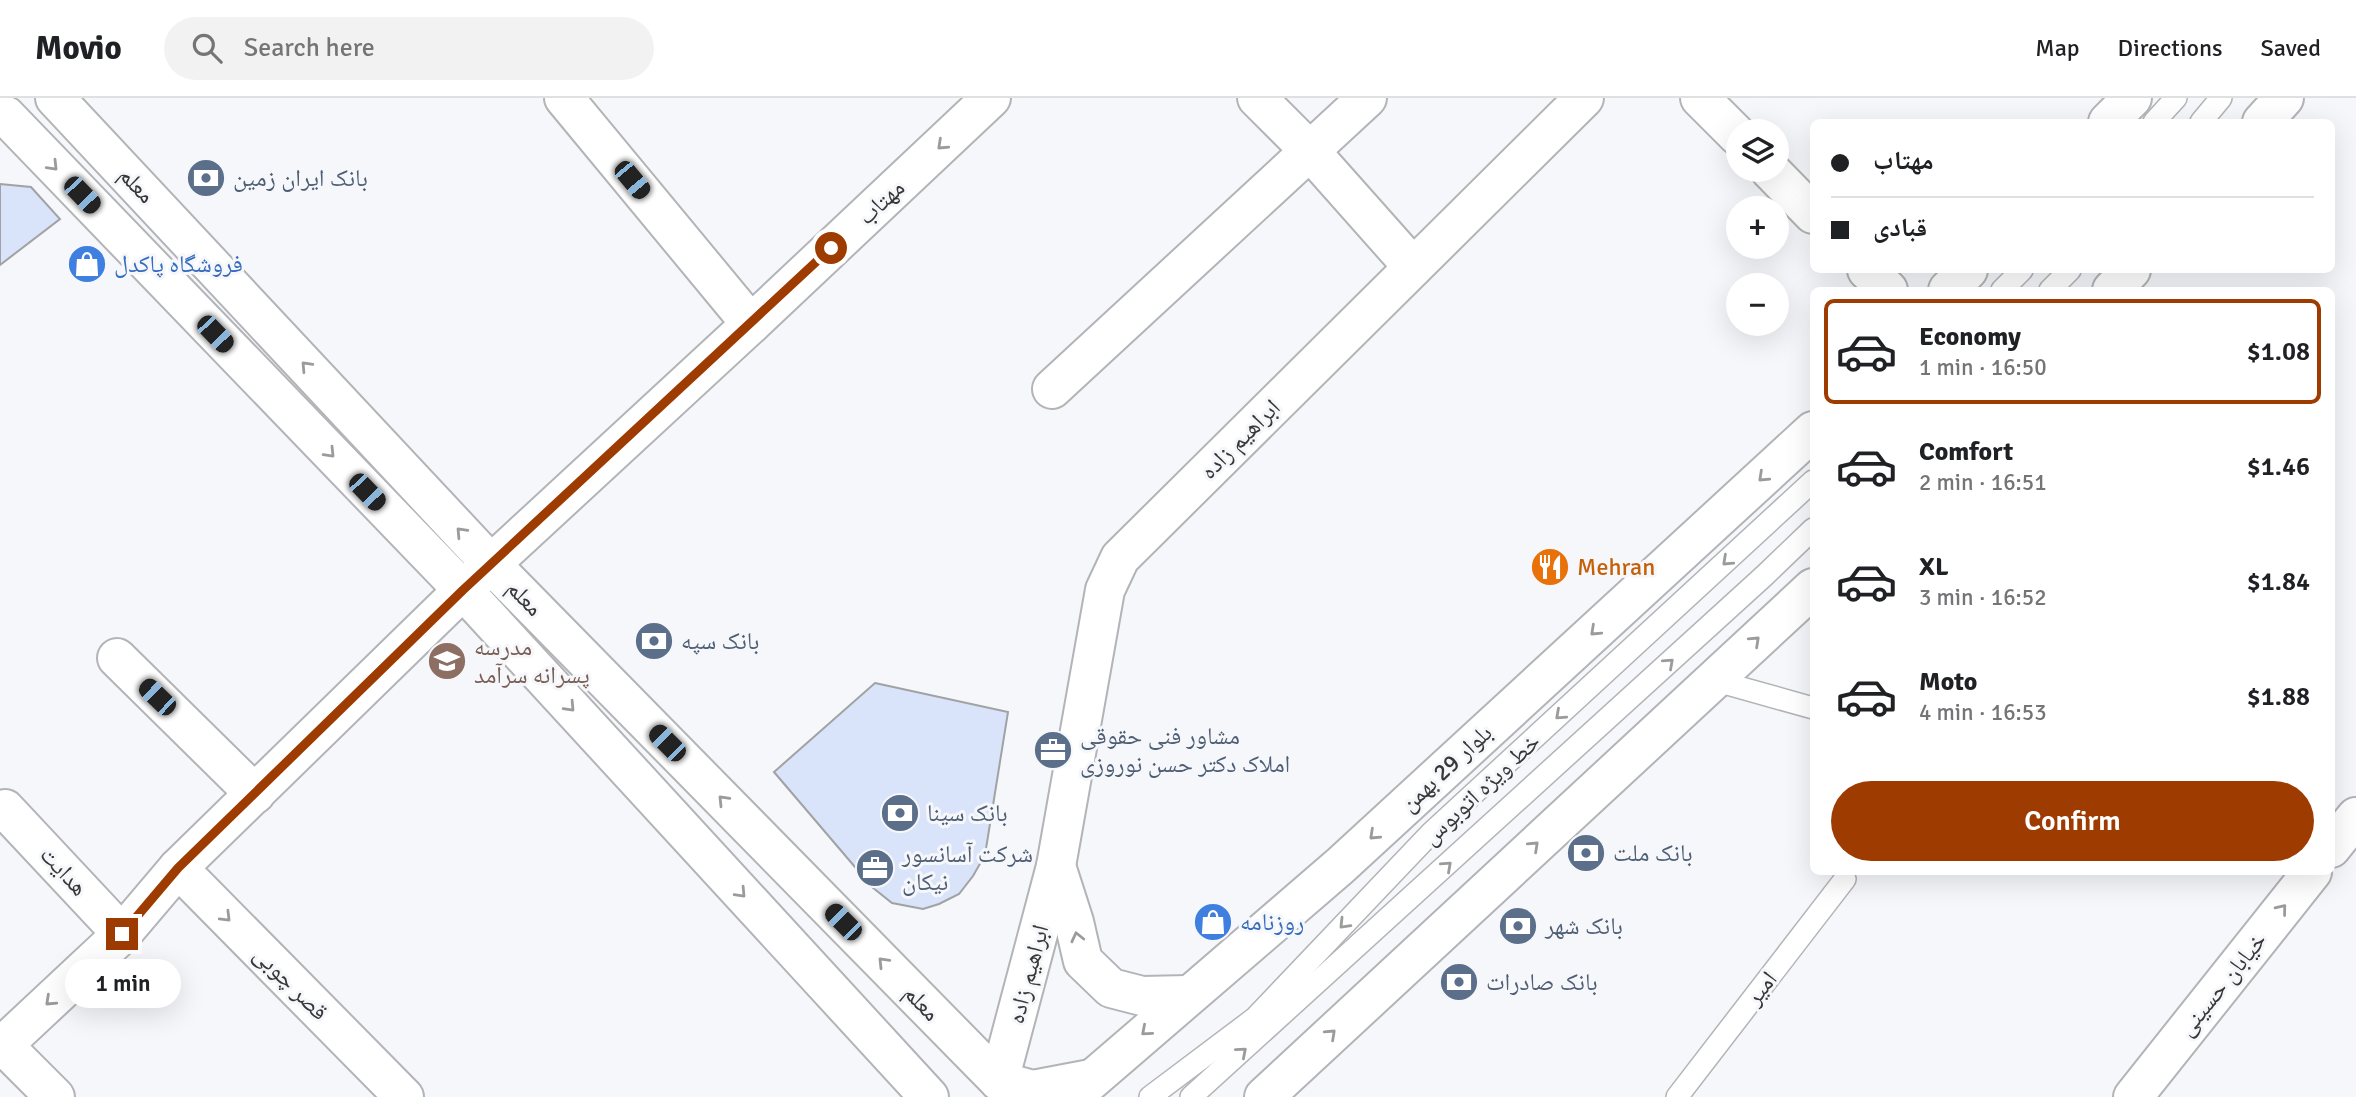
<!DOCTYPE html>
<meta charset="utf-8">
<style>
body{margin:0;font-family:Signika,"Noto Naskh Arabic",sans-serif;background:#f2f2f2;color:#202124;height:100vh;display:flex;flex-direction:column;font-size:26px;white-space:nowrap}
*{box-sizing:border-box;margin:0}
p{font-size:23px;color:#757577}
.icon{flex:none;width:38px;height:38px;fill:none;stroke:currentColor;stroke-width:2;stroke-linecap:round;stroke-linejoin:round}
.map{position:relative;flex:1;overflow:hidden}
.details{position:absolute;left:1810px;top:189px;width:525px;height:588px;display:flex;flex-direction:column;background:#fff;border-radius:10px;box-shadow:0 7px 28px #0002}
.details>*{flex:none}
.guide{position:absolute;left:1810px;top:21px;width:525px;height:154px;border-radius:10px;box-shadow:0 7px 28px #0002;display:grid;align-content:center;height:154px;padding:0 21px;background:#fff}
.buttons{position:absolute;left:1726px;top:21px;display:grid;gap:14px}
.buttons a{display:grid;place-items:center;width:63px;height:63px;border-radius:50%;background:#fff;box-shadow:0 7px 28px #0002;font-size:35px}
.end{position:absolute;width:32px;height:32px;margin:-16px;border:9px solid #9e3b01;background:#fff;box-shadow:0 0 0 4px #fff}
.from{border-radius:50%}
.bubble{position:absolute;height:49px;border-radius:24px;background:#fff;box-shadow:0 7px 28px #0002;font-size:23px;font-weight:600;line-height:49px;text-align:center}
.car{position:absolute;width:21px;height:42px;margin:-21px -10px;border-radius:9px;box-shadow:0 0 5px 2px #0007;background:linear-gradient(#222 24%,#8ab4d8 0 40%,#222 0 76%,#8ab4d8 0 86%,#222 0)}
.guide b{display:flex;align-items:center;gap:24px;height:66px;font-size:26px}
.guide b+b{border-top:2px solid #e0e0e0}
.guide i{width:18px;height:18px;background:#202124}
ul{padding:12px 0 0;list-style:none}
li{display:flex;align-items:center;gap:21px;height:105px;margin:0 14px 10px;padding:0 7px;border:4px solid transparent;border-radius:10px}
li div{flex:1}
li b{display:block;font-size:26px}
li em{font-style:normal;font-weight:600}
li.on{border-color:#9e3b01}
li>.icon{width:63px;height:63px;stroke-width:1.5}
.action{display:flex;gap:14px;margin-top:auto;padding:14px 21px}
.action a{flex:1;height:80px;border-radius:42px;background:#9e3b01;color:#fff;font-size:28px;font-weight:600;line-height:80px;text-align:center}
header{display:flex;align-items:center;gap:42px;box-sizing:border-box;height:98px;padding:0 35px;background:#fff;border-bottom:2px solid #e0e0e0}
header strong{font-size:33px}
nav{display:flex;gap:38px;margin-inline-start:auto;font-size:24px}
.search{width:490px;height:63px;background:#f2f2f2;display:flex;align-items:center;gap:18px;box-sizing:border-box;padding:0 24px;border-radius:38px;color:#757577;font-size:26px}
.map>svg:first-child{display:block}
</style>
<header>
<strong>Movio</strong>
<div class="search"><svg class="icon" aria-label="search" viewBox="0 0 24 24"><circle cx="10" cy="10" r="6"/><path d="M15 15l6 6"/></svg>Search here</div>
<nav><a>Map</a><a>Directions</a><a>Saved</a></nav>
</header>
<div class="map">
<svg width="2356" height="999" viewBox="0 0 2356 999">
<rect width="100%" height="100%" fill="#f6f7fa"/>
<g fill="#d9e3f9" stroke="#a0a2a4" stroke-width="2">
<path d="M0 86 31 89 60 121 0 167Z"/>
<path d="M875 585 1008 614 985 757 973 778 959 796 939 806 923 811 892 805 872 789 774 674Z"/>
</g>
<g fill="none" stroke-linecap="round" stroke-linejoin="round">
<g stroke="#b3b4b7" stroke-width="24">
<g id="lane">
<path d="M2154 24 2176 0"/>
<path d="M2201 24 2221 0"/>
<path d="M2002 192 2022 172"/>
<path d="M2050 192 2070 172"/>
<path d="M1713 582 1813 610"/>
<path d="M1150 999 1255 920 1431 735 1813 383"/>
<path d="M1191 999 1764 478 1813 431"/>
<path d="M1677 999 1845 781"/>
</g>
</g>
<g stroke="#b3b4b7" stroke-width="42">
<g id="street">
<path d="M564 0 751 226"/>
<path d="M1257 0 1310 53 1413 169"/>
<path d="M1052 291 1367 0"/>
<path d="M117 560 255 696"/>
<path d="M5 711 122 836"/>
<path d="M2331 750 2356 719"/>
<path d="M1056 768 1074 824 1083 863 1111 890 1142 898 1188 897"/>
<path d="M178 770 404 999"/>
<path d="M0 944 55 999"/>
<path d="M0 950 122 836 178 770 463 492 751 226 991 0"/>
<path d="M999 983 1056 768 1105 492 1120 460 1584 0"/>
<path d="M2133 999 2312 774"/>
</g>
</g>
<g stroke="#b3b4b7" stroke-width="42">
<g id="secondary">
<path d="M1700 0 1738 38"/>
<path d="M1770 72 1813 116"/>
<path d="M1867 172 1888 192"/>
</g>
</g>
<g stroke="#b3b4b7" stroke-width="42">
<g id="primary">
<path d="M55 0 491 466 999 983 1033 992 1091 981"/>
<path d="M6 18 463 492 929 999"/>
<path d="M2108 24 2132 0"/>
<path d="M2262 24 2284 0"/>
<path d="M1948 192 1968 172"/>
<path d="M2112 192 2131 172"/>
<path d="M1073 998 1340 768 1813 333"/>
<path d="M1264 999 1813 490"/>
</g>
</g>
<use href="#lane" stroke="#fff" stroke-width="21"/>
<use href="#street" stroke="#fff" stroke-width="38"/>
<use href="#secondary" stroke="#fff" stroke-width="38"/>
<use href="#primary" stroke="#fff" stroke-width="38"/>
</g>
<defs><path id="oneway-chevron" d="M-2-3.5L2.5 0L-2 3.5" fill="none" stroke-width="1.6" stroke-linecap="round" stroke-linejoin="round" transform="scale(1.75)"/></defs>
<g stroke="#9b9b9c">
<use href="#oneway-chevron" transform="translate(942 47) rotate(137)"/>
<use href="#oneway-chevron" transform="translate(53 68) rotate(46)"/>
<use href="#oneway-chevron" transform="translate(306 268) rotate(-133)"/>
<use href="#oneway-chevron" transform="translate(330 355) rotate(46)"/>
<use href="#oneway-chevron" transform="translate(1763 379) rotate(137)"/>
<use href="#oneway-chevron" transform="translate(461 434) rotate(-133)"/>
<use href="#oneway-chevron" transform="translate(1727 463) rotate(137)"/>
<use href="#oneway-chevron" transform="translate(1595 533) rotate(137)"/>
<use href="#oneway-chevron" transform="translate(1755 543) rotate(-43)"/>
<use href="#oneway-chevron" transform="translate(1669 565) rotate(-42)"/>
<use href="#oneway-chevron" transform="translate(570 609) rotate(47)"/>
<use href="#oneway-chevron" transform="translate(1560 617) rotate(138)"/>
<use href="#oneway-chevron" transform="translate(723 702) rotate(-134)"/>
<use href="#oneway-chevron" transform="translate(1374 737) rotate(137)"/>
<use href="#oneway-chevron" transform="translate(1534 748) rotate(-43)"/>
<use href="#oneway-chevron" transform="translate(1447 768) rotate(-42)"/>
<use href="#oneway-chevron" transform="translate(741 795) rotate(47)"/>
<use href="#oneway-chevron" transform="translate(2282 811) rotate(-51)"/>
<use href="#oneway-chevron" transform="translate(226 819) rotate(45)"/>
<use href="#oneway-chevron" transform="translate(1344 826) rotate(134)"/>
<use href="#oneway-chevron" transform="translate(1077 839) rotate(-103)"/>
<use href="#oneway-chevron" transform="translate(883 864) rotate(-134)"/>
<use href="#oneway-chevron" transform="translate(50 903) rotate(137)"/>
<use href="#oneway-chevron" transform="translate(1146 933) rotate(139)"/>
<use href="#oneway-chevron" transform="translate(1331 936) rotate(-43)"/>
<use href="#oneway-chevron" transform="translate(1242 954) rotate(-41)"/>
</g>
<g fill="none" stroke-linecap="round" stroke-linejoin="round">
<path stroke="#9e3b01" stroke-width="9" d="M122 836 178 770 463 492 831 150"/>
</g>
<defs>
<g id="bank-disc" transform="scale(2.0125)"><circle r="9.5" fill="#5c6f8a" stroke="#f6f7fa"/><path d="M-6-4H6V4H-6ZM0-2.3a2.3 2.3 0 1 0 0 4.6a2.3 2.3 0 1 0 0-4.6Z" fill="#fff"/></g>
<g id="shop-disc" transform="scale(2.0125)"><circle r="9.5" fill="#3f7fe0" stroke="#f6f7fa"/><path d="M-5-2.5h2.3a2.7 3.5 0 0 1 5.4 0H5L5.5 6h-11ZM-1.5-2.5h3a1.5 2.3 0 0 0-3 0Z" fill="#fff"/></g>
<g id="restaurant-disc" transform="scale(2.0125)"><circle r="9.5" fill="#e8710a" stroke="#f6f7fa"/><path d="M-5-6h1v4h1v-4h1v4h1v-4h1v5L-1.5 .5V6h-2V.5L-5-1ZM5-6V6H3V1.5H1.5Q1.5-4 5-6Z" fill="#fff"/></g>
<g id="school-disc" transform="scale(2.0125)"><circle r="9.5" fill="#8d6e63" stroke="#f6f7fa"/><path d="M0-5L7-2L0 1L-7-2ZM-4 1L0 2.5L4 1V4Q0 6-4 4Z" fill="#fff"/></g>
<g id="office-disc" transform="scale(2.0125)"><circle r="9.5" fill="#5c6f8a" stroke="#f6f7fa"/><path d="M-6-3h4V-5.5h4V-3h4V5H-6ZM-1-4.5V-3h2v-1.5ZM-6 0V1H6V0Z" fill="#fff"/></g>
</defs>
<g fill-rule="evenodd">
<use href="#bank-disc" x="206" y="80"/>
<use href="#shop-disc" x="87" y="166"/>
<use href="#restaurant-disc" x="1550" y="469"/>
<use href="#bank-disc" x="654" y="543"/>
<use href="#school-disc" x="447" y="563"/>
<use href="#office-disc" x="1053" y="652"/>
<use href="#bank-disc" x="900" y="715"/>
<use href="#bank-disc" x="1586" y="755"/>
<use href="#office-disc" x="875" y="770"/>
<use href="#shop-disc" x="1213" y="824"/>
<use href="#bank-disc" x="1518" y="828"/>
<use href="#bank-disc" x="1459" y="884"/>
</g>
<g text-anchor="middle" dominant-baseline="central" stroke-width="6" stroke-linejoin="round" paint-order="stroke">
<g font-size="24" fill="#4e5e75" stroke="#f6f7fa" text-anchor="start">
<text x="233" y="80">بانک ایران زمین</text>
<text x="681" y="543">بانک سپه</text>
<text x="1080" y="638">مشاور فنی حقوقی<tspan x="1080" dy="28">املاک دکتر حسن نوروزی</tspan></text>
<text x="927" y="715">بانک سینا</text>
<text x="1613" y="755">بانک ملت</text>
<text x="902" y="756">شرکت آسانسور<tspan x="902" dy="28">نیکان</tspan></text>
<text x="1545" y="828">بانک شهر</text>
<text x="1486" y="884">بانک صادرات</text>
</g>
<g font-size="24" fill="#373738" stroke="#f6f7fa">
<text transform="translate(137 87) rotate(47)">معلم</text>
<text transform="translate(881 104) rotate(-43)">مهتاب</text>
<text transform="translate(1240 341) rotate(-45)">ابراهیم زاده</text>
<text transform="translate(525 500) rotate(46)">معلم</text>
<text transform="translate(1446 670) rotate(-43)">بلوار 29 بهمن</text>
<text transform="translate(1481 691) rotate(-43)">خط ویژه اتوبوس</text>
<text transform="translate(64 773) rotate(47)">هدایت</text>
<text transform="translate(1028 876) rotate(-75)">ابراهیم زاده</text>
<text transform="translate(291 885) rotate(45)">قصر چوبی</text>
<text transform="translate(2222 886) rotate(-51)">خیابان حسینی</text>
<text transform="translate(1761 890) rotate(-52)">امیر</text>
<text transform="translate(922 905) rotate(46)">معلم</text>
</g>
<g font-size="24" fill="#366cbe" stroke="#f6f7fa" text-anchor="start">
<text x="114" y="166">فروشگاه پاکدل</text>
<text x="1240" y="824">روزنامه</text>
</g>
<g font-size="24" fill="#c56008" stroke="#f6f7fa" text-anchor="start">
<text x="1577" y="469">Mehran</text>
</g>
<g font-size="24" fill="#785e54" stroke="#f6f7fa" text-anchor="start">
<text x="474" y="549">مدرسه<tspan x="474" dy="28">پسرانه سرآمد</tspan></text>
</g>
</g>
</svg>
<div class="buttons">
<a><svg class="icon" aria-label="layers" viewBox="0 0 24 24"><path d="M12 4l9 5-9 5-9-5zM3 14l9 5 9-5"/></svg></a>
<a>+</a>
<a>−</a>
</div>
<i class="end from" style="left:831px;top:150px"></i>
<i class="end" style="left:122px;top:836px"></i>
<div class="bubble" style="left:65px;top:861px;width:116px">1 min</div>
<i class="car" style="left:632px;top:82px;rotate:140deg"></i>
<i class="car" style="left:82px;top:97px;rotate:136deg"></i>
<i class="car" style="left:215px;top:236px;rotate:136deg"></i>
<i class="car" style="left:367px;top:394px;rotate:136deg"></i>
<i class="car" style="left:157px;top:599px;rotate:314deg"></i>
<i class="car" style="left:667px;top:645px;rotate:315deg"></i>
<i class="car" style="left:843px;top:824px;rotate:315deg"></i>
<div class="guide">
<b><i class="from"></i>مهتاب</b>
<b><i></i>قبادی</b>
</div>
<section class="details">
<ul>
<li class="on"><svg class="icon" aria-label="car" viewBox="0 0 24 24"><path d="M5 17H2v-5l4-1 3-4h7l3 4 3 1v5h-3M9 17h6M6 11h13"/><circle cx="7" cy="17" r="2"/><circle cx="17" cy="17" r="2"/></svg><div><b>Economy</b><p>1 min · 16:50</p></div><em>$1.08</em></li>
<li><svg class="icon" aria-label="car" viewBox="0 0 24 24"><path d="M5 17H2v-5l4-1 3-4h7l3 4 3 1v5h-3M9 17h6M6 11h13"/><circle cx="7" cy="17" r="2"/><circle cx="17" cy="17" r="2"/></svg><div><b>Comfort</b><p>2 min · 16:51</p></div><em>$1.46</em></li>
<li><svg class="icon" aria-label="car" viewBox="0 0 24 24"><path d="M5 17H2v-5l4-1 3-4h7l3 4 3 1v5h-3M9 17h6M6 11h13"/><circle cx="7" cy="17" r="2"/><circle cx="17" cy="17" r="2"/></svg><div><b>XL</b><p>3 min · 16:52</p></div><em>$1.84</em></li>
<li><svg class="icon" aria-label="car" viewBox="0 0 24 24"><path d="M5 17H2v-5l4-1 3-4h7l3 4 3 1v5h-3M9 17h6M6 11h13"/><circle cx="7" cy="17" r="2"/><circle cx="17" cy="17" r="2"/></svg><div><b>Moto</b><p>4 min · 16:53</p></div><em>$1.88</em></li>
</ul>
<div class="action"><a>Confirm</a></div>
</section>
</div>
